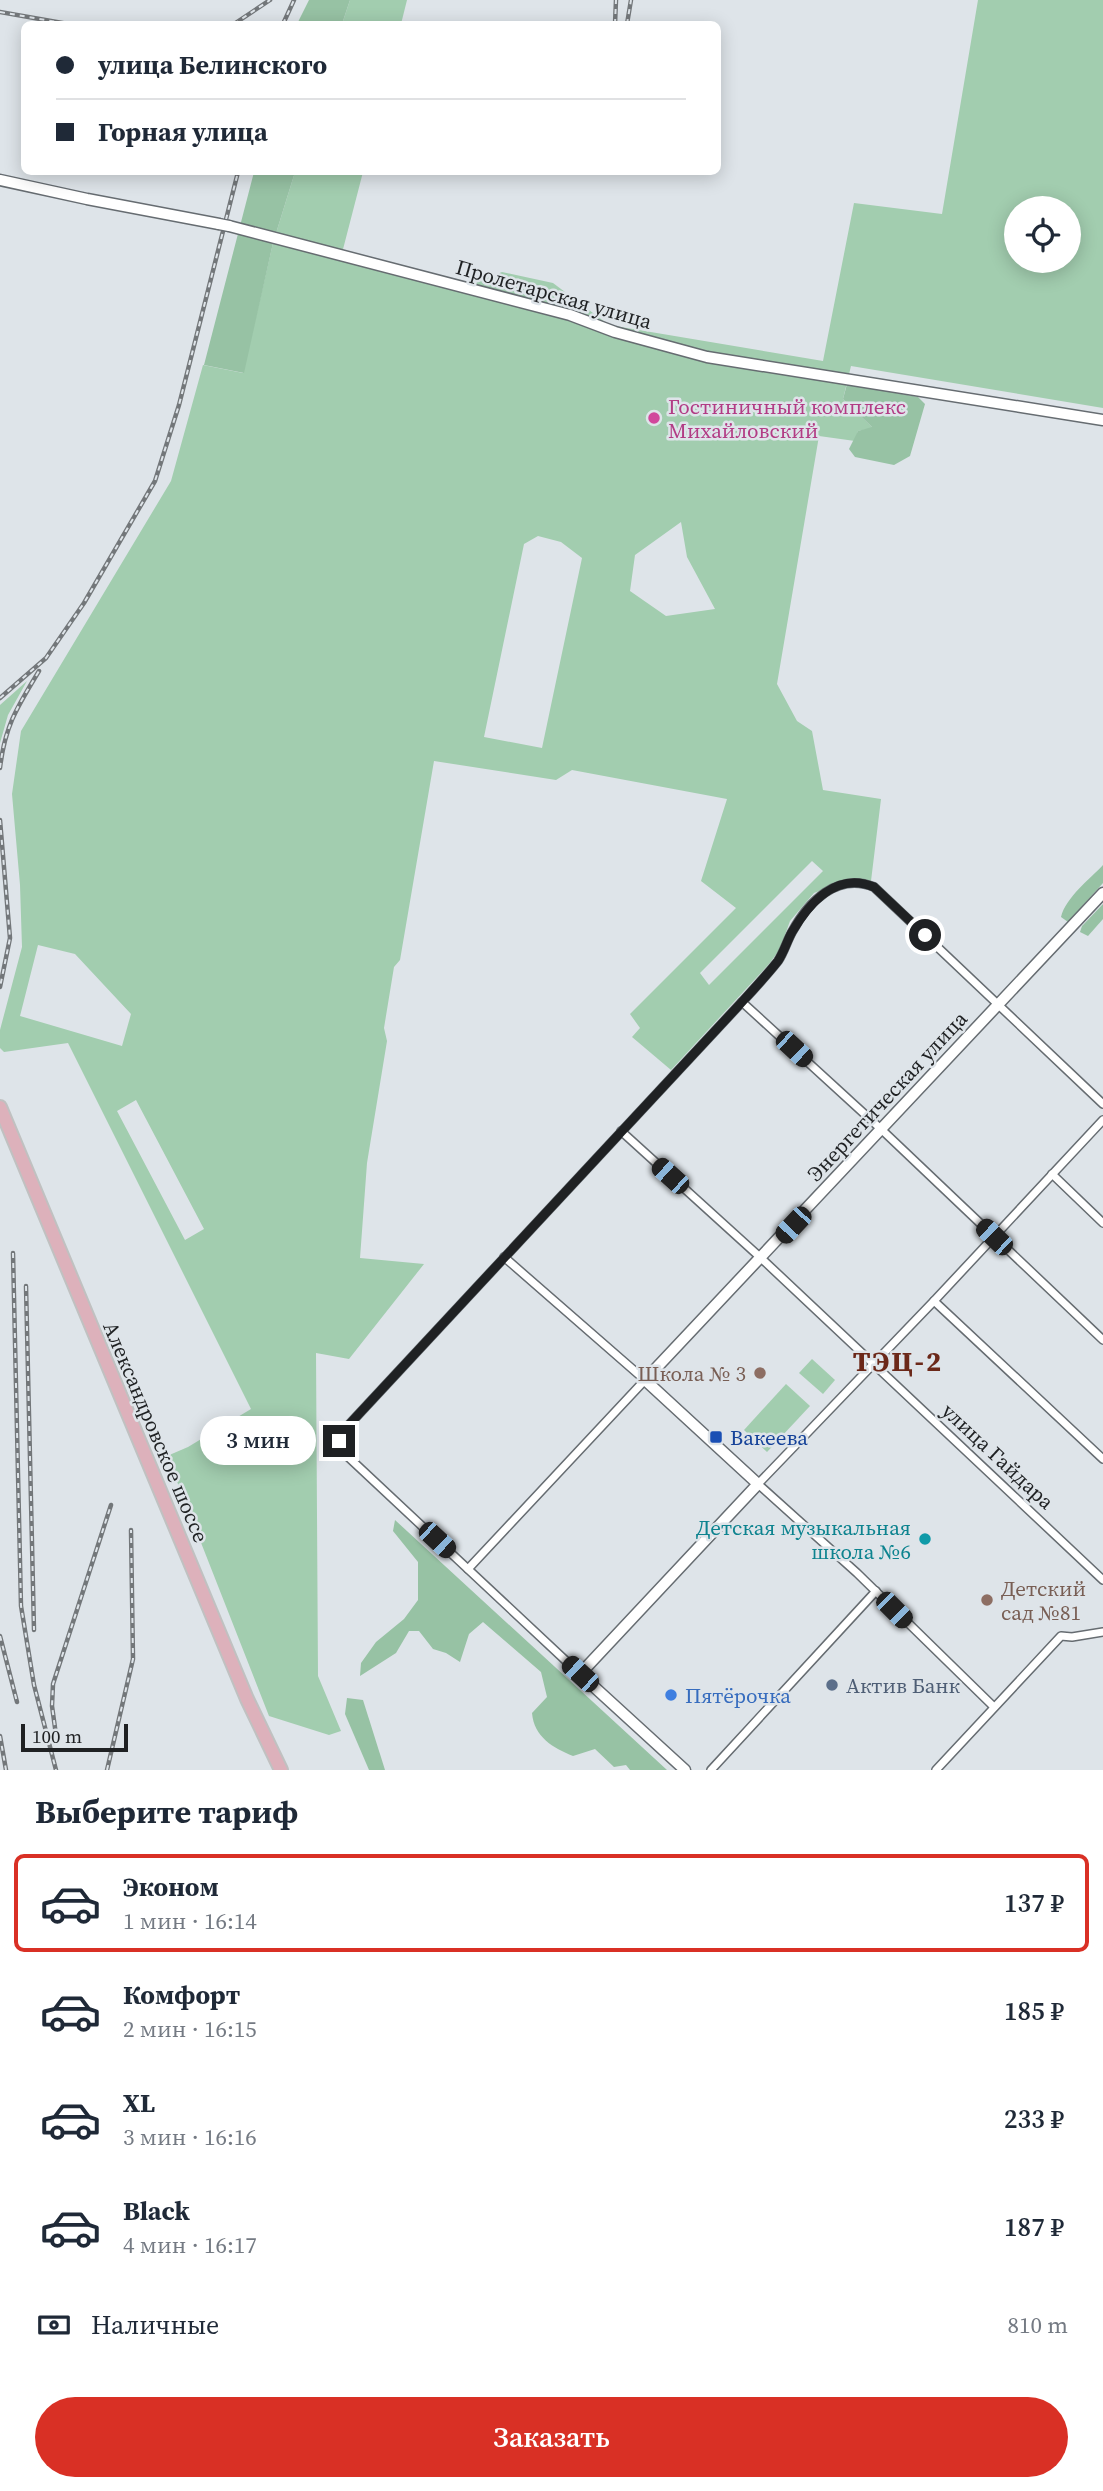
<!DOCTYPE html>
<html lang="ru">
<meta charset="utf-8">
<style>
body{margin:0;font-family:"Source Serif 4",serif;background:#f6f6f7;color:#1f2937;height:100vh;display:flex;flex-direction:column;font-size:26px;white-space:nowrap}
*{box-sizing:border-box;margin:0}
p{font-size:23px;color:#747a83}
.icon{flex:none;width:38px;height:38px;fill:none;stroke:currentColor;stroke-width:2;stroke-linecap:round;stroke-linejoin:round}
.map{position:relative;height:1770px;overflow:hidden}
.sheet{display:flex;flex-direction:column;background:#fff;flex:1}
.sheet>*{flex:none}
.guide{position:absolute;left:21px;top:21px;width:700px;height:154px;border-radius:10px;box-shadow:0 4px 18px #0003;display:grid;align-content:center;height:154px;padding:0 35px;background:#fff}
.fabs{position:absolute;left:1004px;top:196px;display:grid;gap:14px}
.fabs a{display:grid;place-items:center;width:77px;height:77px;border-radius:50%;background:#fff;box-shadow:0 4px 18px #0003;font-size:35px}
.scale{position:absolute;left:21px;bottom:18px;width:107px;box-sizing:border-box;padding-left:7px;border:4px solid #1f2123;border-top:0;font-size:19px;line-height:24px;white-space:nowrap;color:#1f2123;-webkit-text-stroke:5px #dee4e9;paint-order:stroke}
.end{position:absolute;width:32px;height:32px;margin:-16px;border:9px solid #1f2123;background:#fff;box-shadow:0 0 0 4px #fff}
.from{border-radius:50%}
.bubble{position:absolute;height:49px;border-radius:24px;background:#fff;box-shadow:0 4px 18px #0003;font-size:23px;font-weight:600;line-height:49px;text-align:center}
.car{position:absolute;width:21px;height:42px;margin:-21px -10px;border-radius:9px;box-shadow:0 0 5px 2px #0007;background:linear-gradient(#222 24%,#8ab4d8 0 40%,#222 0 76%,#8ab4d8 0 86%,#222 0)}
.guide b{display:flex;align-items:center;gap:24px;height:66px;font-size:26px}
.guide b+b{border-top:2px solid #e0e1e3}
.guide i{width:18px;height:18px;background:#1f2937}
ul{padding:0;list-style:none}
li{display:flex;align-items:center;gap:21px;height:98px;margin:0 14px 10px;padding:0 21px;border:4px solid transparent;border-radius:10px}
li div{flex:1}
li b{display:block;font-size:26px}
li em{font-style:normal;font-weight:600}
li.active{border-color:#d93025}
li>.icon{width:63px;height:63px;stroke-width:1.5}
h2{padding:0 35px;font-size:32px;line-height:84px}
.pay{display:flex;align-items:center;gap:18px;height:77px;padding:0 35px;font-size:26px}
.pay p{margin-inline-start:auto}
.primary-button{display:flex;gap:14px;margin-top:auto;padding:14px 35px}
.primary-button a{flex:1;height:80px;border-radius:42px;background:#d93025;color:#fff;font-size:28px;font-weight:600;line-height:80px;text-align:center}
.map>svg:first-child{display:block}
</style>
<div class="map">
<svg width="1103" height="1770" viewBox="0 0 1103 1770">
<rect width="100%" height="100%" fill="#dee4e9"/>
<g fill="#a2cdaf" fill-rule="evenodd">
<path d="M350 0H407L401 24H342Z"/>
<path d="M978 0H1103V408L851 366 843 399 873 428 858 431 855 441 819 436 777 684 797 721 812 731 823 790 881 799 871 881 849 879 814 893 790 921 780 949 769 964 671 1070 632 1037 640 1028 630 1014 736 908 701 881 727 799 572 770 556 780 434 761 400 960 394 967 384 1028 387 1041 367 1163 360 1258 424 1264 349 1359 316 1353 318 1676 341 1731 329 1735 269 1716 167 1456 188 1447 251 1409 68 1043 4 1052 0 1048V1030L22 947 20 885 12 794 21 731 171 481 203 365 243 373 273 243 295 172H363L341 257 463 288 502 272 553 283 609 325 823 361 854 203 942 214ZM1017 208H1069V261H1017ZM681 522 687 557 715 609 666 616 630 591 635 555ZM538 536 561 542 582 558 542 748 484 737 524 544ZM812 861 823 871 709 985 700 973ZM38 945 75 954 131 1014 122 1046 20 1016ZM136 1100 204 1229 185 1240 117 1111Z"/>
<path d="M27 681 8 715 0 743V705Z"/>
<path d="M812 1359 835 1380 823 1394 799 1373Z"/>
<path d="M786 1384 810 1406 767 1452 744 1430Z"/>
</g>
<g fill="#97c2a4">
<path d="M309 0H350L342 24H297Z"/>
<path d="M254 172H295L273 243 244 373 204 365Z"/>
<path d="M847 384 918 397 925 404 910 456 894 465 855 457 849 449 858 431 872 427 843 399Z"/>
<path d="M1103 865V883L1068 922 1061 917C1066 897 1090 879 1103 865Z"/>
<path d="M1103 904V919L1088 936 1080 932 1082 926Z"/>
<path d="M395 1520 667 1770H630L626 1765 614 1767 595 1749 573 1756C553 1748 534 1737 532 1713L547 1697 541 1672 483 1622 469 1634 460 1662 446 1653 433 1649 419 1631H409L396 1653 360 1676 361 1663 376 1642 404 1619 418 1600V1562L393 1531Z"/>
<path d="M347 1698 363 1700 385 1770H369L345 1714Z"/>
</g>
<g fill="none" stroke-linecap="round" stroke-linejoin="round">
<g stroke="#666c71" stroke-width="10">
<g id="minor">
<path d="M742 1002 882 1130 1103 1340"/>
<path d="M621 1131 762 1259 1103 1580"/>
<path d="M1052 1174 1103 1223"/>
<path d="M934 1301 1103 1459"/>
<path d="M468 1569 645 1380 504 1257"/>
<path d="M580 1674 345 1454 339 1441 344 1430 742 1002C754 989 767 975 778 961 784 952 787 941 792 932 808 902 837 872 874 887L1103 1104"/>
<path d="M994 1707 857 1573 758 1484 934 1301 1103 1120"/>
<path d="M711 1770 876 1591"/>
<path d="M936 1770 1061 1636 1072 1637 1103 1632"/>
</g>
</g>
<g stroke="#666c71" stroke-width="13">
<g id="tertiary">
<path d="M0 180 87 199 219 224"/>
<path d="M229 226 570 315 615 332 707 357 1103 420"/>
<path d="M685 1770 580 1674 758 1484 645 1380 1103 893"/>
</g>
</g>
<g stroke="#c0c1c1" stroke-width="16">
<path id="primary" d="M0 1107 247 1699 281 1770"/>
</g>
<use href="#minor" stroke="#fff" stroke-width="7"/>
<use href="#tertiary" stroke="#fff" stroke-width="10"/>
<use href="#primary" stroke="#ddb1bb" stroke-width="12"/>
<g stroke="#73777a" stroke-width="4.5">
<g id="rail">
<path d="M0 12 68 24"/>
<path d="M234 24 270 0"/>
<path d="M283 24 294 0"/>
<path d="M615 24 616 0"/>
<path d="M627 24 631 0"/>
<path d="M0 698 46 658 84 603 155 481 179 405 238 172"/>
<path d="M0 768C5 725 18 706 39 671"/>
<path d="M0 820 10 938 0 987"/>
<path d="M13 1253 21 1606 34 1685 56 1770"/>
<path d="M26 1286 34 1630"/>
<path d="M0 1636 17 1702"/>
<path d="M56 1735 52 1706 53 1684 111 1505"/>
<path d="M0 1736 6 1770"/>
<path d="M107 1770 133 1659 131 1530"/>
</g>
</g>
<use href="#rail" stroke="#dee4e9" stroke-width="2" stroke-dasharray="5" stroke-linecap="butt"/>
<g stroke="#666c71" stroke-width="13" stroke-linecap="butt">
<path id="tertiary-bridge" d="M219 224 229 226"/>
</g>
<use href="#tertiary-bridge" stroke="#fff" stroke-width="10"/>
</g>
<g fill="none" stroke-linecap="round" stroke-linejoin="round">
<path stroke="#1f2123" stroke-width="9" d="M339 1441 344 1430 742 1002C754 989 767 975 778 961 784 952 787 941 792 932 809 903 837 871 874 887L925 935"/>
</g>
<circle fill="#d1479c" stroke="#dee4e9" stroke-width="2.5" cx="654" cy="418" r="7"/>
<g fill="#8d6e63" stroke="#dee4e9" stroke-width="2.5">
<circle cx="760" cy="1373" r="7"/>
<circle cx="987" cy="1600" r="7"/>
</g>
<rect fill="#1a4fb4" stroke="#dee4e9" stroke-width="2.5" x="709" y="1430" width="14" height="14" rx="3.5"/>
<circle fill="#0f9aa8" stroke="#dee4e9" stroke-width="2.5" cx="925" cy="1539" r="7"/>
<circle fill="#5c6f8a" stroke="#dee4e9" stroke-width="2.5" cx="832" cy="1685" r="7"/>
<circle fill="#3f7fe0" stroke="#dee4e9" stroke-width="2.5" cx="671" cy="1695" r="7"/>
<g text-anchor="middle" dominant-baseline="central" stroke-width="5" stroke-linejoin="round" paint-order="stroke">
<g font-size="21" fill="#1f2123" stroke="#dee4e9">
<text transform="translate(554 294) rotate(16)">Пролетарская улица</text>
<text transform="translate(887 1096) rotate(-47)">Энергетическая улица</text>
<text transform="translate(156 1432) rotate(67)">Александровское шоссе</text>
<text transform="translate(998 1456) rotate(43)">улица Гайдара</text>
</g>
<g font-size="21" fill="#b23c85" stroke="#dee4e9" text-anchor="start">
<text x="668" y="406">Гостиничный комплекс<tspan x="668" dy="24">Михайловский</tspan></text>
</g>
<g font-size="21" fill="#785e54" stroke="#dee4e9" text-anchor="end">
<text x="746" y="1373">Школа № 3</text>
<text x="1001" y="1588" text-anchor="start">Детский<tspan x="1001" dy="24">сад №81</tspan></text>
</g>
<g font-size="21" fill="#164399" stroke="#dee4e9" text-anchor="start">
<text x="730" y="1437">Вакеева</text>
</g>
<g font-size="21" fill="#0d838f" stroke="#dee4e9" text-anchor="end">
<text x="911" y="1527">Детская музыкальная<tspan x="911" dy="24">школа №6</tspan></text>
</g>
<g font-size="21" fill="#4e5e75" stroke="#dee4e9" text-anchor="start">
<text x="846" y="1685">Актив Банк</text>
</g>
<g font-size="21" fill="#366cbe" stroke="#dee4e9" text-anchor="start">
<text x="685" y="1695">Пятёрочка</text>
</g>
<g font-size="28" font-weight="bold" letter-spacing="2" fill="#6b2819" stroke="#dee4e9">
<text x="898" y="1361">ТЭЦ-2</text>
</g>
</g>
</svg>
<div class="fabs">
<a><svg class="icon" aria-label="locate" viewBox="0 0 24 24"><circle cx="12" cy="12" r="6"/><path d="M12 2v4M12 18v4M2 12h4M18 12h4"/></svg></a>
</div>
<div class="scale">100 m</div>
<i class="end from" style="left:925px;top:935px"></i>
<i class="end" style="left:339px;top:1441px"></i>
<div class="bubble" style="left:200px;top:1416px;width:116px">3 мин</div>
<i class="car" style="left:794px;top:1049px;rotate:133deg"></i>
<i class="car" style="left:670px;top:1176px;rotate:312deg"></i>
<i class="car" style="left:793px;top:1225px;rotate:223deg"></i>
<i class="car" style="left:994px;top:1237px;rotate:314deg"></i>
<i class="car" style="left:437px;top:1540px;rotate:133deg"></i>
<i class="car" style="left:894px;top:1610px;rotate:135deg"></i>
<i class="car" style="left:580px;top:1674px;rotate:313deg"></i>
<div class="guide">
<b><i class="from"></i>улица Белинского</b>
<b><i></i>Горная улица</b>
</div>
</div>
<section class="sheet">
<h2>Выберите тариф</h2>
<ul>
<li class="active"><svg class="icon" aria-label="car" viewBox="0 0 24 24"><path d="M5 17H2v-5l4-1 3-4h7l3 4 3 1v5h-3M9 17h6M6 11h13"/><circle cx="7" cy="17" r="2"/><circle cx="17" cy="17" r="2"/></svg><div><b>Эконом</b><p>1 мин · 16:14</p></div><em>137 ₽</em></li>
<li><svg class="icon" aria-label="car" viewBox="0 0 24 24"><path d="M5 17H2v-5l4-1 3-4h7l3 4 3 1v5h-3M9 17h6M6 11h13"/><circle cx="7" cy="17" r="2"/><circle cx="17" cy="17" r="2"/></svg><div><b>Комфорт</b><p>2 мин · 16:15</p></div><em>185 ₽</em></li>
<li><svg class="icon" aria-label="car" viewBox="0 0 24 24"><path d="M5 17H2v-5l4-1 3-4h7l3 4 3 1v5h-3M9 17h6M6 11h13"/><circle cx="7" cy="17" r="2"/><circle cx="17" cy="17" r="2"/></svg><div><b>XL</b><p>3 мин · 16:16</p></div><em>233 ₽</em></li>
<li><svg class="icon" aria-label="car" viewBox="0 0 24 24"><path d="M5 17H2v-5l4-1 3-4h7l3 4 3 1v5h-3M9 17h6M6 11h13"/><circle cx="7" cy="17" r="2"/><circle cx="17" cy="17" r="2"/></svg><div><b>Black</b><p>4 мин · 16:17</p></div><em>187 ₽</em></li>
</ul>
<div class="pay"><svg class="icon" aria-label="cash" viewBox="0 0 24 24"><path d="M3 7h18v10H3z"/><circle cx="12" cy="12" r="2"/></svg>Наличные<p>810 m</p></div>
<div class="primary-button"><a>Заказать</a></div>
</section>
